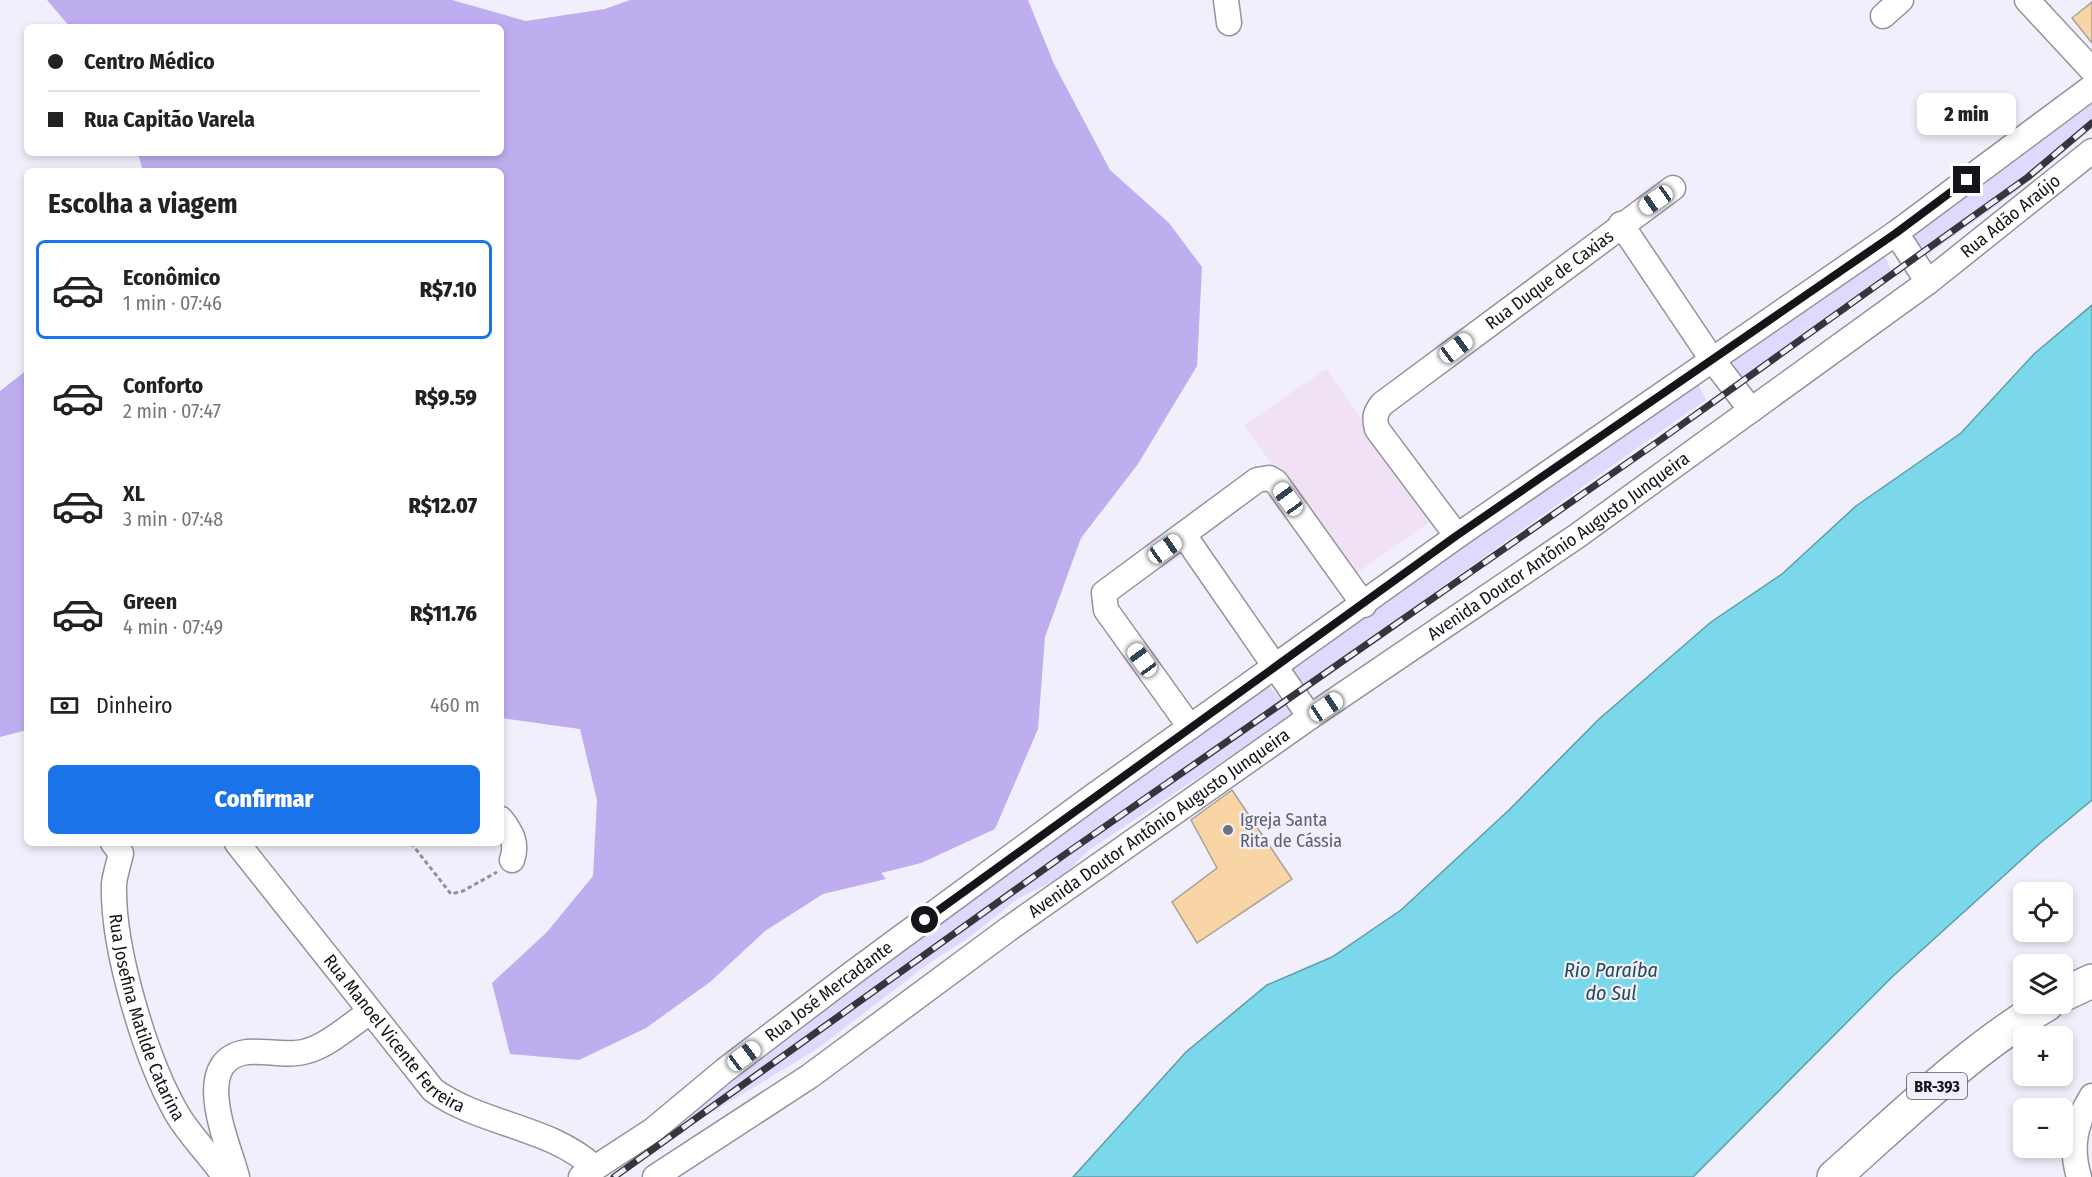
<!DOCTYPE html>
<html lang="pt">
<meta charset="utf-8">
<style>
body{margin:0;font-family:"Fira Sans Condensed",sans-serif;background:#f2f2f2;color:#222;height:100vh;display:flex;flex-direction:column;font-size:22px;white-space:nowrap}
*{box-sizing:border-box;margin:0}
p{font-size:20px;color:#767676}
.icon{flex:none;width:33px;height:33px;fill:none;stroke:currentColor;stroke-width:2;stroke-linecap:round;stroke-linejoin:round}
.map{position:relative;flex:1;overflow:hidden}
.sheet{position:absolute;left:24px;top:168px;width:480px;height:678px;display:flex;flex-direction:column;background:#fff;border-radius:9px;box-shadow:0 3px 9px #0003}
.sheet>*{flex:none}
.top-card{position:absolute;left:24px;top:24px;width:480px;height:132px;border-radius:9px;box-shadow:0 3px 9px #0003;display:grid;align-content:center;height:132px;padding:0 24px;background:#fff}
.fabs{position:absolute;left:2013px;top:882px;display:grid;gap:12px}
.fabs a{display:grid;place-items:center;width:60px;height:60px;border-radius:9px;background:#fff;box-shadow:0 3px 9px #0003;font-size:30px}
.end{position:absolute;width:27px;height:27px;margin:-14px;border:8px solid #151418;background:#fff;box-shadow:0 0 0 3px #fff}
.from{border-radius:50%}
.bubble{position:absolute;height:42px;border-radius:9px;background:#fff;box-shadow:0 3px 9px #0003;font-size:20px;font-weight:800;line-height:42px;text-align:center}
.car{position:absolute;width:18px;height:36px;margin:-18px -9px;border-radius:8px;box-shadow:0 0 4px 2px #0007;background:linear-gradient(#fff 24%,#345 0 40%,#fff 0 76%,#345 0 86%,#fff 0)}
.top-card b{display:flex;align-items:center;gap:21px;height:57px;font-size:22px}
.top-card b+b{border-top:2px solid #e0e0e0}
.top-card i{width:15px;height:15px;background:#222}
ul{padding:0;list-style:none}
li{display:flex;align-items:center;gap:18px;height:99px;margin:0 12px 9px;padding:0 12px;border:3px solid transparent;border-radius:9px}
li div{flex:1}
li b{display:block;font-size:22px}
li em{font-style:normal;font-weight:800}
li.on{border-color:#1a73e8}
li>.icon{width:54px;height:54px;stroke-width:1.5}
h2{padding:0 24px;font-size:27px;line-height:72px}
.pay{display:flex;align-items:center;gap:15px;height:66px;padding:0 24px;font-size:22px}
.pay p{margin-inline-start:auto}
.action{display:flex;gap:12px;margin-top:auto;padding:12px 24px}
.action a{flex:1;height:69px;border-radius:9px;background:#1a73e8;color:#fff;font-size:24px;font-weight:800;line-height:69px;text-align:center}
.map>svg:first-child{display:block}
</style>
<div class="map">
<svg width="2092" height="1177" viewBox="0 0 2092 1177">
<rect width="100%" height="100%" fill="#f1effb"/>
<path fill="#f0e1f4" d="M1326 369 1434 519 1352 576 1244 425Z"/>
<g fill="#e1d9fd">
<path d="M2092 94V129L2013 194 1926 256 1912 238Z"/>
<path d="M1882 250 1891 270 1737 381 1718 360Z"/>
<path d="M1696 379 1706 400C1572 493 1440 590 1305 683L1282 666Z"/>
<path d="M1265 681 1294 714 1089 850 1062 877 1017 899 970 937 928 964 817 1049 696 1122 676 1111Z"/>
</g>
<g fill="#beaeef">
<path d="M47 0H452L526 21 605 9 630 0H1028L1054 64 1110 170 1169 223 1202 267 1197 366 1138 464 1081 538 1045 637 1038 729 995 829 921 863 881 873 886 879 823 894 765 931 710 982 646 1028 579 1060 510 1054 492 983 547 932 593 876 597 800 580 729 501 718V171H143L138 153H501V27H70Z"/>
<path d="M27 370V730L0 737V391Z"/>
</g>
<path fill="#7bd8ea" stroke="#5c9dab" stroke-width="1.5" d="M2092 305V800L2039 844 1892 977 1693 1177H1073L1186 1052 1267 985 1332 957 1401 910 1509 810 1599 719 1711 622 1782 574 1856 506 1961 433 2034 354Z"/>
<g fill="#f9d5a6" stroke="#a9a298" stroke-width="1.5">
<path d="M2092 2V43L2072 18Z"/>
<path d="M1232 790 1292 879 1197 943 1172 902 1217 868 1191 820Z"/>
</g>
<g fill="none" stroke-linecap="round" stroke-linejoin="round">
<g stroke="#94929d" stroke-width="27">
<g id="minor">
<path d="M1226 0 1229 23"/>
<path d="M2027 0 2092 70"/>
<path d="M1883 16 1901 0"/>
<path d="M1621 224 1711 358 1751 410"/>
<path d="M1896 233 1928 282"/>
<path d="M1184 535 1310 717"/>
<path id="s1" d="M1457 536 1377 429C1374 418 1375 413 1382 404L1673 188"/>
<path d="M1190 727 1106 610 1104 593 1257 480 1269 478 1276 482 1364 605"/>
<path d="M501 819C511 832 518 843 512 860"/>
<path id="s2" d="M113 843 121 853C119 863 115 874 114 884 112 947 145 1057 176 1112 189 1135 210 1155 225 1177"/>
<path id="s3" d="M237 843 433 1090C481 1125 549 1126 594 1167"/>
<path d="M237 1177C229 1145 189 1060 247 1052 267 1050 288 1057 307 1051 329 1045 351 1024 370 1012"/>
<path id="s4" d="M581 1177 653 1130 725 1070 854 972 1092 797 1457 536 1896 233 2092 87"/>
<path id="s5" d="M655 1177 810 1076 1010 928 1310 717 1577 536 1928 282 2092 151"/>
<path d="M2079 1177C2070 1147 2075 1123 2092 1096"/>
</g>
</g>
<g stroke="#94929d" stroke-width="36">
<g id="highway">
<path d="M2062 995 2092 981"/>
<path d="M1834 1177C1902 1117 1968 1051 2047 1004"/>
</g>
</g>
<path stroke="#93919a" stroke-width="3" stroke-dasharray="4.5 3" stroke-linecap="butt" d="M411 843 451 894 463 891 497 872"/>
<use href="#minor" stroke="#fff" stroke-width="24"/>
<use href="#highway" stroke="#fff" stroke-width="33"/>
<g stroke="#36353b" stroke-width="7">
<path id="rail" d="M614 1177 1064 855 1656 443 2028 177 2092 123"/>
</g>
<use href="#rail" stroke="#f1effb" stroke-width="4.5" stroke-dasharray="14" stroke-linecap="butt"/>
</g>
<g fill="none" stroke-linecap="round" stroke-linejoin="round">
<path stroke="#151418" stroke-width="8" d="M925 920 1456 536 1896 233 1967 180"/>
</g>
<circle fill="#6b7280" stroke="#f1effb" stroke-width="2" cx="1228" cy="830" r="6"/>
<g text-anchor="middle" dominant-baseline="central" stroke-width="4.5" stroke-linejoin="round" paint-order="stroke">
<rect fill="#f1effb" stroke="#57565c" stroke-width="1.5" x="1907" y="1073" width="60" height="26" rx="4.5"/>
<g font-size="16" font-weight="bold" fill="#151418">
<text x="1937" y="1086">BR-393</text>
</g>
<g font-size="18" fill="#151418" stroke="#f1effb">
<text stroke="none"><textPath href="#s5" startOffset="1662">Rua Adão Araújo</textPath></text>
<text stroke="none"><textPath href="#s1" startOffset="369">Rua Duque de Caxias</textPath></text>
<text stroke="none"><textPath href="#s5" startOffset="1102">Avenida Doutor Antônio Augusto Junqueira</textPath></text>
<text stroke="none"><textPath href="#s5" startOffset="616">Avenida Doutor Antônio Augusto Junqueira</textPath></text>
<text stroke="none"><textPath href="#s4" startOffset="310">Rua José Mercadante</textPath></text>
<text stroke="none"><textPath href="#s2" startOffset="183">Rua Josefina Matilde Catarina</textPath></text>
<text stroke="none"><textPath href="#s3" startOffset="248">Rua Manoel Vicente Ferreira</textPath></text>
</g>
<g font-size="18" fill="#5b616d" stroke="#f1effb" text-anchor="start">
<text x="1240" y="820">Igreja Santa<tspan x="1240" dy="21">Rita de Cássia</tspan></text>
</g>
<g font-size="20" font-style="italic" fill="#224c54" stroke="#f1effb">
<text x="1611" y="970">Rio Paraíba<tspan x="1611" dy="23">do Sul</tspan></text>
</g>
</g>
</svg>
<div class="fabs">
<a><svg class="icon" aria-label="locate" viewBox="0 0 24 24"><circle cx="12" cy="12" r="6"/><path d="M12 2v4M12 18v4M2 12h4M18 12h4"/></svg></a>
<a><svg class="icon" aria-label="layers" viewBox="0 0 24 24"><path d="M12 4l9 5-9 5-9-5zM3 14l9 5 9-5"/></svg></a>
<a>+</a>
<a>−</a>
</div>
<i class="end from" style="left:925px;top:920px"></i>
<i class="end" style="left:1967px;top:180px"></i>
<div class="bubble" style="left:1917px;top:93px;width:99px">2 min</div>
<i class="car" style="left:1656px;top:200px;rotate:235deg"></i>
<i class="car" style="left:1456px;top:348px;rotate:53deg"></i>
<i class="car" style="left:1288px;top:499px;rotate:324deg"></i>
<i class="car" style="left:1165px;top:549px;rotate:55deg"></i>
<i class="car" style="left:1142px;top:660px;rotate:324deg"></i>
<i class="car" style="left:1326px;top:707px;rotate:56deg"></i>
<i class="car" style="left:744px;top:1056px;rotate:53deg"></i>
<div class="top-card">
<b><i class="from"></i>Centro Médico</b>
<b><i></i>Rua Capitão Varela</b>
</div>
<section class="sheet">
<h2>Escolha a viagem</h2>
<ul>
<li class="on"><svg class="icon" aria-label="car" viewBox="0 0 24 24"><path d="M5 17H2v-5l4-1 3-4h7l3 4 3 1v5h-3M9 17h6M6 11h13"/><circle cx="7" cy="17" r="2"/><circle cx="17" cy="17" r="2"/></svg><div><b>Econômico</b><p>1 min · 07:46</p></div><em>R$7.10</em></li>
<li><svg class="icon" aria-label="car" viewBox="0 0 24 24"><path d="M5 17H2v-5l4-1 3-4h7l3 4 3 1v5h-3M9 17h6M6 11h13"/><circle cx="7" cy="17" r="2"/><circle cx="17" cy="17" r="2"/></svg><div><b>Conforto</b><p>2 min · 07:47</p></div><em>R$9.59</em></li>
<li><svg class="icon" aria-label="car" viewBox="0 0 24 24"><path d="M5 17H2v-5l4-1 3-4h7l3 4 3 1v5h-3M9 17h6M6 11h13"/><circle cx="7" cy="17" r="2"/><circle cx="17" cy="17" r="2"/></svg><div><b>XL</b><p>3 min · 07:48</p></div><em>R$12.07</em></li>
<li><svg class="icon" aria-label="car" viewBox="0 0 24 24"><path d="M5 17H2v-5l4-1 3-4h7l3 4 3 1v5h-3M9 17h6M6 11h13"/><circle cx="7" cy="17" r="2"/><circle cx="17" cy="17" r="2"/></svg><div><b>Green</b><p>4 min · 07:49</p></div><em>R$11.76</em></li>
</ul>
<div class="pay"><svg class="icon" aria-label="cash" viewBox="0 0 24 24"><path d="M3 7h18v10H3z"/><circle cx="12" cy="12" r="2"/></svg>Dinheiro<p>460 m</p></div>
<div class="action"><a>Confirmar</a></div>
</section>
</div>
